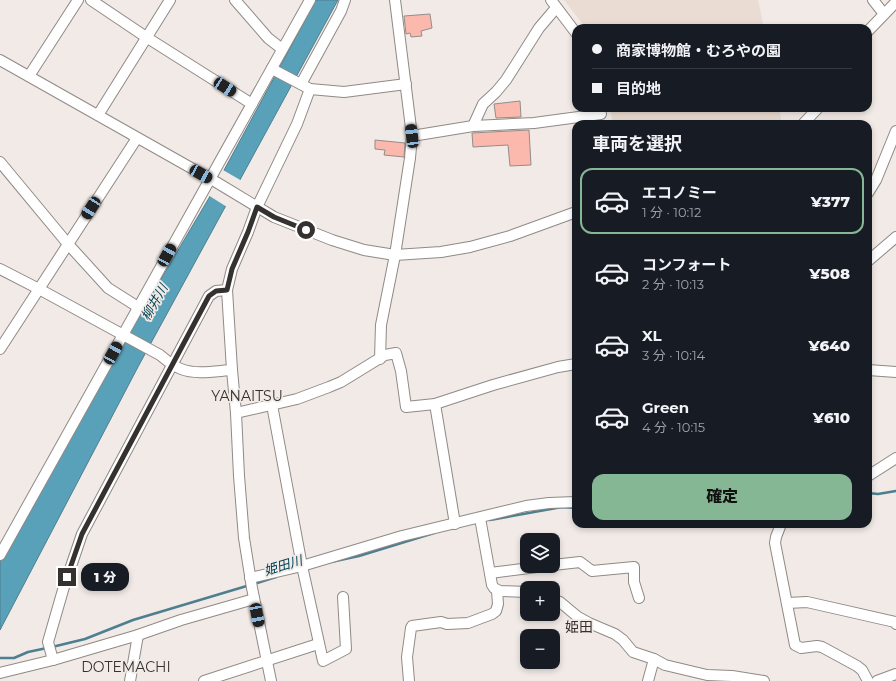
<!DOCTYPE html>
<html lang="ja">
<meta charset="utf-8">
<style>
body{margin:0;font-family:Montserrat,"Noto Sans JP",sans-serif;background:#20242c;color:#f1f3f6;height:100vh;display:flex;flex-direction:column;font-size:15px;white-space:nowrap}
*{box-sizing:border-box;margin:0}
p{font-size:13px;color:#9ea1a6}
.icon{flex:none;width:22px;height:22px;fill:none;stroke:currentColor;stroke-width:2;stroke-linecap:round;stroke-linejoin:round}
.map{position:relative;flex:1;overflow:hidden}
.side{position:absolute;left:572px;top:120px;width:300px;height:408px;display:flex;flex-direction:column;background:#171b24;border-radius:12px;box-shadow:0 2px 6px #0003}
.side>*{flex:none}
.top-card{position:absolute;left:572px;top:24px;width:300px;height:88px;border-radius:12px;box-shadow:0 2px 6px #0003;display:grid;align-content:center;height:88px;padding:0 20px;background:#171b24}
.controls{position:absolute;left:520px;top:533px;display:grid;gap:8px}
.controls a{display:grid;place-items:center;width:40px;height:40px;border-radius:8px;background:#171b24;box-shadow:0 2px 6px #0003;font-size:20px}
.end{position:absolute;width:18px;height:18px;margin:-9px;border:5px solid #34312f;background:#fff;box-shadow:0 0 0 2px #fff}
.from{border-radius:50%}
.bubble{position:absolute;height:28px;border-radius:12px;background:#171b24;box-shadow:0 2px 6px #0003;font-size:13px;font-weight:800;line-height:28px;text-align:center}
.car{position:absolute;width:12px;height:24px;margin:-12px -6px;border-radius:5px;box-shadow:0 0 3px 1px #0007;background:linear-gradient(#222 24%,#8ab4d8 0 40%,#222 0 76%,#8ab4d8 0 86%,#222 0)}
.top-card b{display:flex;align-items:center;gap:14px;height:38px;font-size:15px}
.top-card b+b{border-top:1px solid #363941}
.top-card i{width:10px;height:10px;background:#f1f3f6}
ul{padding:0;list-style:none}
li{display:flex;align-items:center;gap:12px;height:66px;margin:0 8px 6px;padding:0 12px;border:2px solid transparent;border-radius:12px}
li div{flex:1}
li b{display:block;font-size:15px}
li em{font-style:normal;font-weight:800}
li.active{border-color:#85b795}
li>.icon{width:36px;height:36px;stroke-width:1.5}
h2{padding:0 20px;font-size:18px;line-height:48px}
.primary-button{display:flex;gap:8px;margin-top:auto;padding:8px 20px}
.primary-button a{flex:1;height:46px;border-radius:12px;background:#85b795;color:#111;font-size:16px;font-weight:800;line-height:46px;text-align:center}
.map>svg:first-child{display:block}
</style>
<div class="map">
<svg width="896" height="681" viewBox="0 0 896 681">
<rect width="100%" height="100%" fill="#f1eae6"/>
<g fill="#eadcd3">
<path d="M564 0H758L764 28H586Z"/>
<path d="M610 108H779L782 124H613Z"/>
</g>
<path fill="#59a1b9" stroke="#4e7f90" d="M316 0H338L139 365 0 630V559L126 338 209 198Z"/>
<path fill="#f1eae6" d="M223 170 242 181 227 207 208 195Z"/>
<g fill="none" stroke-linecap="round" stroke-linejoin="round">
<g stroke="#4e7f90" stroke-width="2.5">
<path d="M868 493 878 494 896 491"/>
<path d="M490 520 562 507 576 508"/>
<path d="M331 562 359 556 434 533"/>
<path d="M254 584 276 577"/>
<path d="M52 647 85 639 133 620 250 585"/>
<path d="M0 658H14L28 652 47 648"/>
</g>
</g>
<g fill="#fbb8ac" stroke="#948c8b">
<path d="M430 14 432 28 421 31 422 36 411 37 410 33 406 34 404 16Z"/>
<path d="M520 101 521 117 496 118 494 104Z"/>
<path d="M529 130 531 165 510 166 508 145 473 147 472 133Z"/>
<path d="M375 140 405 143 404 157 384 155 385 150 375 149Z"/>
</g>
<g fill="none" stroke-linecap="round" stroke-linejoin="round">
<g stroke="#908a86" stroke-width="12">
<g id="minor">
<path d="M91 0 146 37 252 104"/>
<path d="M235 0 268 38 282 49"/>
<path d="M551 0 576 33"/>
<path d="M873 0 884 14"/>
<path d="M868 31 896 2"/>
<path d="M0 60 216 182 274 217 332 240 364 250 395 255 441 252 470 247 510 236 576 212"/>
<path d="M272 68 274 70 310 89 344 92 406 84"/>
<path d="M29 76 78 0"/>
<path d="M301 84 341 11 345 0"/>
<path d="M98 115 170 0"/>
<path d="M803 124 818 108"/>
<path d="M473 126 483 104 496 92 506 80 539 28 556 8"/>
<path d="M412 136 473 126 534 123 601 114"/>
<path d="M0 162 68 244 108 288 138 307"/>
<path d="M868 193 876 180 896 131"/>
<path d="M868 261 896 237"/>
<path d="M0 269 39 289 160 355C167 361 173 366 181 369 196 375 216 371 232 370"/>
<path d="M0 349 137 138"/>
<path d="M380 359 381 325 395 255 410 158 412 136 395 0"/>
<path d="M868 370 896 372"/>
<path d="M435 404 455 524"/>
<path d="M272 405 302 566 323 661 346 649 343 597"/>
<path d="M236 413 297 399 329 387 341 382 385 355 396 353 401 371 406 407 435 404 493 385 558 367 576 364"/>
<path d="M868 476 896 458"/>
<path d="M480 518 492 585 494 588 500 591 527 592"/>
<path d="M781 524 776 537 775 543 795 645 801 648 817 646 822 647 857 666 862 670 868 681"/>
<path d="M0 555 310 0"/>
<path d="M553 565 580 562 592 571 634 567V582L639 598"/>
<path d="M490 573 545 566"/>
<path d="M250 578 302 566 402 536 526 506 549 503 576 502"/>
<path d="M553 599 560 602 578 617 589 623 615 634 623 640 633 652 654 659 665 665 707 675 732 676 764 681"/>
<path d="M787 603 807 602 895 622 896 624"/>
<path d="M53 660 48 642 63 590 82 534 209 296 216 291 227 290"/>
<path d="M0 673 53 660 138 635 181 620 254 599"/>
<path d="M130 681 138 635"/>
<path d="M204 681 318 644"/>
<path d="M271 681 252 588 244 538 239 476 236 413 232 370 227 290 232 269 248 232 257 207 297 124 310 89"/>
<path d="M409 681 407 657 411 628 412 626 441 622 447 624 468 623 492 614 496 611 498 604 497 591"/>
<path d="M648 681 654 659"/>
<path d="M877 681 896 674"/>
</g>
</g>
<use href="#minor" stroke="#fff" stroke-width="10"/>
</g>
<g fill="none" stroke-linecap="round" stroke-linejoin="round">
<path stroke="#34312f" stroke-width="5" d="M67 577 82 534 209 296 216 291 227 290 232 269 248 232 257 207 274 217 306 230"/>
</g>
<g text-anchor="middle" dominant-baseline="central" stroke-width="3.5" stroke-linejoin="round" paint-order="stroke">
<g font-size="13" font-style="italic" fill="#004153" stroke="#f1eae6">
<text transform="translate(154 302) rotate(-60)">柳井川</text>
<text transform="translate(283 565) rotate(-17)">姫田川</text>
</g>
<g font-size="14" fill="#34312f" stroke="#f1eae6">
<text x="247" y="396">YANAITSU</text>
<text x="579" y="627">姫田</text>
<text x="126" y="667">DOTEMACHI</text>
</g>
</g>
</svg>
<div class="controls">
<a><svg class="icon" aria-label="layers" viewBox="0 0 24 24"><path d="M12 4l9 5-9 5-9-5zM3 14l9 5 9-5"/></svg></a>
<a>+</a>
<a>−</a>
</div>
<i class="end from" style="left:306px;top:230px"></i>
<i class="end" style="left:67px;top:577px"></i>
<div class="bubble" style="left:81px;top:563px;width:48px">1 分</div>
<i class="car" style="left:225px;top:87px;rotate:123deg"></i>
<i class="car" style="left:412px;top:136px;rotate:353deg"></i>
<i class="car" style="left:201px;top:174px;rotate:119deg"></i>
<i class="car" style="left:91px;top:208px;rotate:213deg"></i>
<i class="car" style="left:167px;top:255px;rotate:29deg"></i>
<i class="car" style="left:113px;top:353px;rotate:29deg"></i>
<i class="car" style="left:257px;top:615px;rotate:169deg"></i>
<div class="top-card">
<b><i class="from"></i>商家博物館・むろやの園</b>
<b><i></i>目的地</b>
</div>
<section class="side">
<h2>車両を選択</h2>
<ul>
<li class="active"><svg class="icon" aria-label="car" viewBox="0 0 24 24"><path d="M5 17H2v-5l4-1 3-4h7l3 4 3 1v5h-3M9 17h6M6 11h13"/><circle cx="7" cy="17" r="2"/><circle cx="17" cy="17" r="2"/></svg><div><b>エコノミー</b><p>1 分 · 10:12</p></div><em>¥377</em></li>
<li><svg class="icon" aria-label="car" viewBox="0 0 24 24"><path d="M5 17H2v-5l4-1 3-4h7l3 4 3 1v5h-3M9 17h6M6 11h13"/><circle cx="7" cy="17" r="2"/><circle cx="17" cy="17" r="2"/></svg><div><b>コンフォート</b><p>2 分 · 10:13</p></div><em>¥508</em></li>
<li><svg class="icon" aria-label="car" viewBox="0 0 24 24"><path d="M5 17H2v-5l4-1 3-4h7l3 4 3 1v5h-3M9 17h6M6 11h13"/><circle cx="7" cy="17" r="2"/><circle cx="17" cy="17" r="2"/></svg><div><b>XL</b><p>3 分 · 10:14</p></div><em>¥640</em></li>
<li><svg class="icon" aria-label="car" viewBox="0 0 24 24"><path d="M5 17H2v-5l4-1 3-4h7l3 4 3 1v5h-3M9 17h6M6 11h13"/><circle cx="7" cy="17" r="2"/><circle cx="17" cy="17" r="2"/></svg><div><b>Green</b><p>4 分 · 10:15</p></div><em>¥610</em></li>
</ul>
<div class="primary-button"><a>確定</a></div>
</section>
</div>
